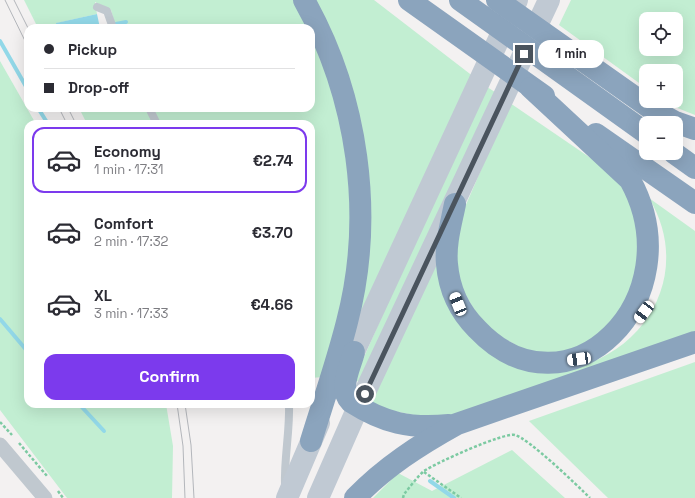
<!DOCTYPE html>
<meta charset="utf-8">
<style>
body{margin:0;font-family:"Space Grotesk",sans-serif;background:#f2f2f3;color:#2b2b33;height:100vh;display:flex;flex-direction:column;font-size:15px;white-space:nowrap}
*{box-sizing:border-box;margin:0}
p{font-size:13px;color:#7c7c81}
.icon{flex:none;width:22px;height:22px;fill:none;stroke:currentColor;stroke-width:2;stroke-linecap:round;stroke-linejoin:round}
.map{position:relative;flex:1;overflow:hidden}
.details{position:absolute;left:24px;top:120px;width:291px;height:288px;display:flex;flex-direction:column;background:#fff;border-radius:12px;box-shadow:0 4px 16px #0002}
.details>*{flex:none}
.guide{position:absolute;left:24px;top:24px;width:291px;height:88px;border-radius:12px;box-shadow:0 4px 16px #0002;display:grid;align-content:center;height:88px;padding:0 20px;background:#fff}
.controls{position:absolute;left:639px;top:12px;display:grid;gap:8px}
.controls a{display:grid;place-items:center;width:44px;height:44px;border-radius:8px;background:#fff;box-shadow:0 4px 16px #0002;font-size:20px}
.end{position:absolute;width:18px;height:18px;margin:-9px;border:5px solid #4a545e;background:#fff;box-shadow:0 0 0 2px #fff}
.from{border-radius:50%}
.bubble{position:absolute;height:28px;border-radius:12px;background:#fff;box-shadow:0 4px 16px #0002;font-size:13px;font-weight:800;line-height:28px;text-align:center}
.car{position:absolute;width:12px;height:24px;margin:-12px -6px;border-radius:5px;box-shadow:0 0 3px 1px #0007;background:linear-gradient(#fff 24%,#345 0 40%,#fff 0 76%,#345 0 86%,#fff 0)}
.guide b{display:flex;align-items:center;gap:14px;height:38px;font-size:15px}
.guide b+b{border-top:1px solid #e1e1e2}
.guide i{width:10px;height:10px;background:#2b2b33}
ul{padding:7px 0 0;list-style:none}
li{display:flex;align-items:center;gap:12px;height:66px;margin:0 8px 6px;padding:0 12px;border:2px solid transparent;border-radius:12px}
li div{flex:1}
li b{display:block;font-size:15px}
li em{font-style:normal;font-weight:800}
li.active{border-color:#7c3aed}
li>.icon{width:36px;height:36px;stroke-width:1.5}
.primary-button{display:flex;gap:8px;margin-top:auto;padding:8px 20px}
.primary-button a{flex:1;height:46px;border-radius:12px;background:#7c3aed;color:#fff;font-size:16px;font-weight:800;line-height:46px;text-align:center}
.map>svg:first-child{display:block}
</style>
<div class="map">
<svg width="695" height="498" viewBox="0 0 695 498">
<rect width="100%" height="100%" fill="#f3f1f1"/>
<g fill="#c2eed2" fill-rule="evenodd">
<path d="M24 0H296L310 28H116L111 10 95 2 97 14 57 23V28H38Z"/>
<path d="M310 0H374L474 77 357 330 364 209Z"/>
<path d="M571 0H695V115L675 107 665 101H676V71H646V88L559 25ZM646 19H676V49H646Z"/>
<path d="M311 30 337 96 351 186 350 269 323 377 311 378V124H160L153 108H311Z"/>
<path d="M0 61 36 124H28V404H166L173 446 172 498H67L0 410Z"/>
<path d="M484 85 498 94 365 380 353 382Z"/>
<path d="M510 103 614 174 641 209 640 304 570 354 527 351 485 328 458 282 455 230Z"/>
<path d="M79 108H146L153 124H87Z"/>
<path d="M649 198 695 231V332L439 420 369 406 439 254 465 328 581 366C654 343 690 266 649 198Z"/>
<path d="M695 362V498H608L529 421Z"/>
<path d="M512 450 565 498H373L398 473 432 491Z"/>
</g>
<path fill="#92d8e8" d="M97 14 100 28H57L56 23Z"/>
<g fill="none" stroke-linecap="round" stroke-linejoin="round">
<g stroke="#92d8e8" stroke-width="4">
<path d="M116 24 126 22"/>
<path d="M100 28 109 26"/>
<path d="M0 41 28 90"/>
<path d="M38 108 48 124"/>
<path d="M0 319 28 352"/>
<path d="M79 404 104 431"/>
<path d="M430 481 454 498"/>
</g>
<g stroke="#7ccaa2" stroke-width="2.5" stroke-dasharray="3 2" stroke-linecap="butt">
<path d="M0 422 12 435"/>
<path d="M19 443 47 476"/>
<path d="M424 472 461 498"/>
<path d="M58 491 63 498"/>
<path d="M403 498 404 494C410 487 417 477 424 471 436 463 504 432 515 435 528 438 578 486 590 498"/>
</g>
<g stroke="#c0c8cf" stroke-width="8">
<path d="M97 7 107 11 113 28"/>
<path d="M149 108 157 124"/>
<path d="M285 485C284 458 290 431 289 404"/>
</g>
<path stroke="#c0c8cf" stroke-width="15" d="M0 445 45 498"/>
<g stroke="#c0c9d3" stroke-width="22">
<path d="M346 369 517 0"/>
<path d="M287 498 319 423"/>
<path d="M318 498 358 407 549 0"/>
</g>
<g stroke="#8ba4bd" stroke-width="22">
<path d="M304 0C358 96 375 215 347 322 337 362 323 402 311 441"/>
<path d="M409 0 544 96"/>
<path d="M460 0 646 133"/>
<path d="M497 0 653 110 675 122 695 129"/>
<path d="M596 134 695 203"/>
<path d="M674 153 695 168"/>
<path d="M455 204C451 224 445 244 447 264 449 289 460 312 477 329 568 425 695 298 630 180L531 88"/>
<path d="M354 352C350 368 338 389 351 402 384 423 410 429 449 425"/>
<path d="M355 498C385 467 419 445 457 424L695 342"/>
</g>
<g stroke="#b3b6bb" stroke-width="1">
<path d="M5 0 28 47"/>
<path d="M14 0 28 28"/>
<path d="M59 108 67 124"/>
<path d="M68 108 76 124"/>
<path d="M177 404 183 446 185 498"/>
<path d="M185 404 191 445 194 498"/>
</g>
</g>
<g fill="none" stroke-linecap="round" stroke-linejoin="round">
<path stroke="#4a545e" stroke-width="5" d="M365 394 524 54"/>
</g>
</svg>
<div class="controls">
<a><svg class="icon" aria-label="locate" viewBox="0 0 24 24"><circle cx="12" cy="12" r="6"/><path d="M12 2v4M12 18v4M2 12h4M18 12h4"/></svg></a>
<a>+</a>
<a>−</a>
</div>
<i class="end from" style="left:365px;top:394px"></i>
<i class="end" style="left:524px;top:54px"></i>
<div class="bubble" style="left:538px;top:40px;width:66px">1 min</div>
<i class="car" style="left:458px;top:304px;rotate:338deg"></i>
<i class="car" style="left:644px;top:312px;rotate:217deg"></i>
<i class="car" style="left:579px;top:359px;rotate:262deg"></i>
<div class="guide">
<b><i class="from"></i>Pickup</b>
<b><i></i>Drop-off</b>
</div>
<section class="details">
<ul>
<li class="active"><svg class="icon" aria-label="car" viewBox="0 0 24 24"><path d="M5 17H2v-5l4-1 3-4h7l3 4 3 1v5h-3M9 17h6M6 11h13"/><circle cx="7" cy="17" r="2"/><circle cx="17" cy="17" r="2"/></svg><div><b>Economy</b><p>1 min · 17:31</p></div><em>€2.74</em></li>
<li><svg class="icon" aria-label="car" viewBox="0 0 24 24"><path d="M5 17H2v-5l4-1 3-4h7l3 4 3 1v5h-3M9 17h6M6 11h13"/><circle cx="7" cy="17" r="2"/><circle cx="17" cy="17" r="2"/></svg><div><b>Comfort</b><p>2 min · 17:32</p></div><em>€3.70</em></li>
<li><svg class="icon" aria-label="car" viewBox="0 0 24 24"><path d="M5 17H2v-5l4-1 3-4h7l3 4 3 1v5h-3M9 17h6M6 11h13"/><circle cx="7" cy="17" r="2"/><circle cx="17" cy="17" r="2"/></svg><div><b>XL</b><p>3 min · 17:33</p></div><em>€4.66</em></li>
</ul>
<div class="primary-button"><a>Confirm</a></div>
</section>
</div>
